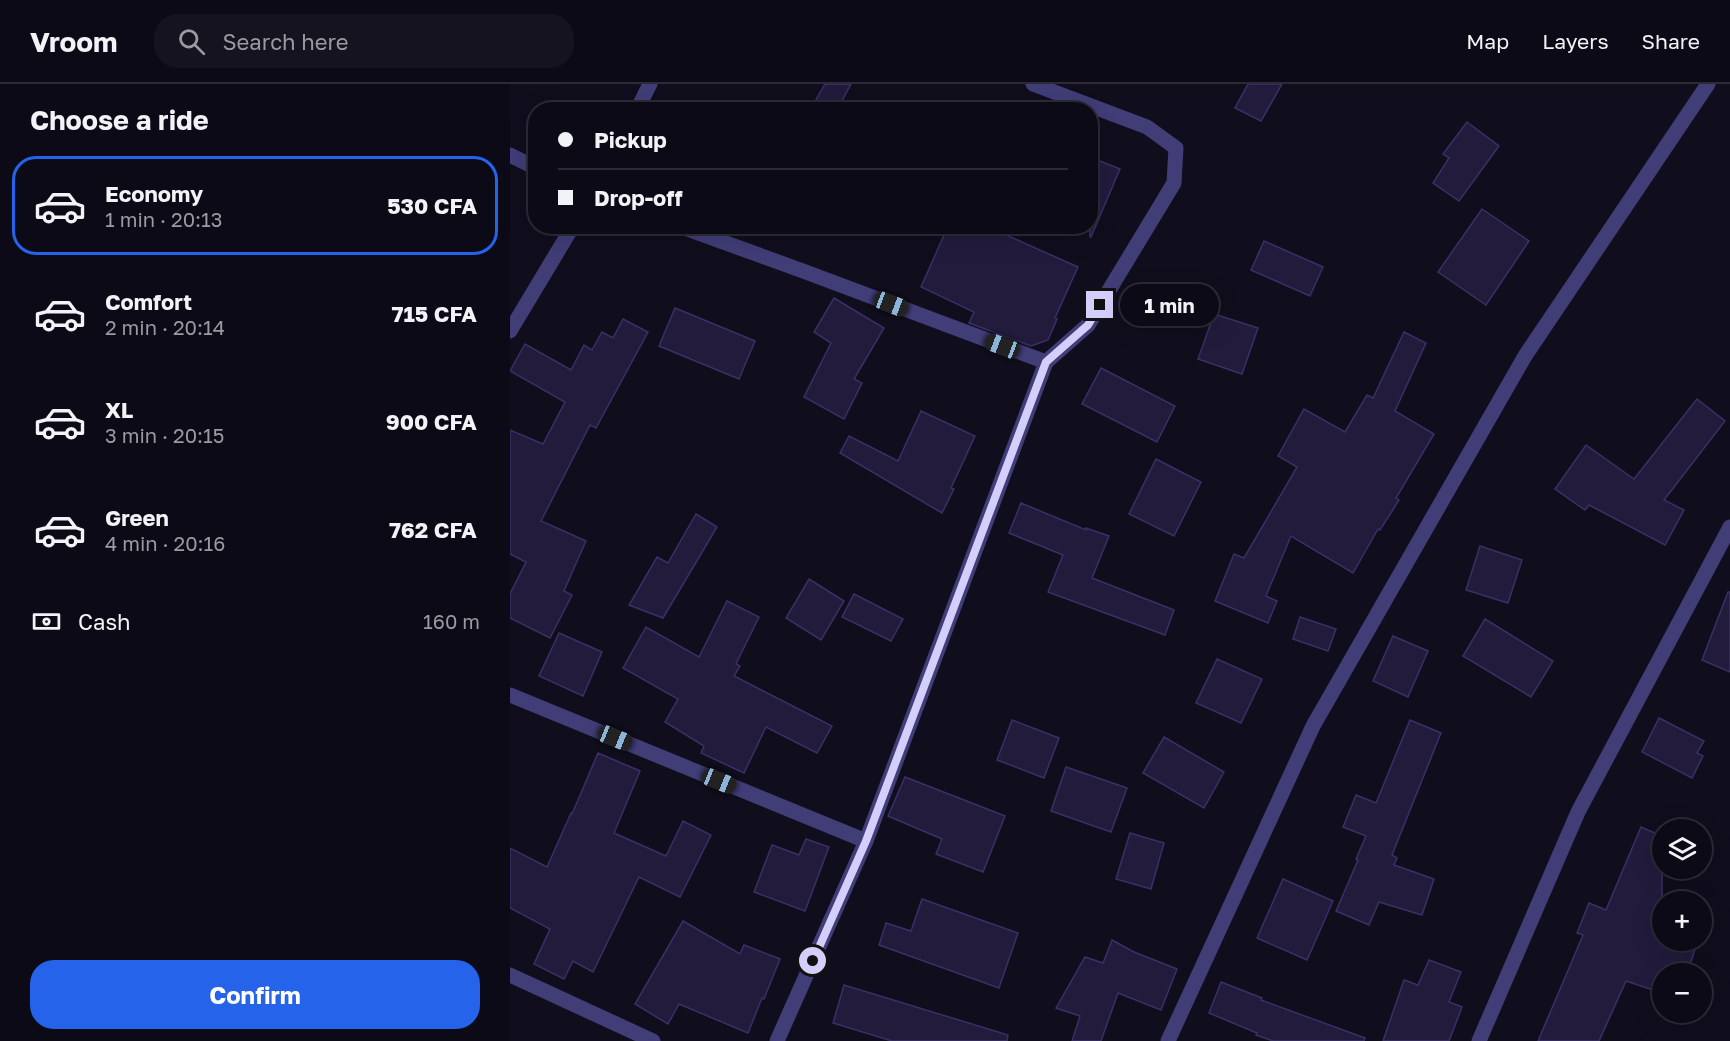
<!DOCTYPE html>
<meta charset="utf-8">
<style>
body{margin:0;font-family:"Golos Text",sans-serif;background:#15131f;color:#f1f3f6;height:100vh;display:flex;flex-direction:column;font-size:22px;white-space:nowrap}
*{box-sizing:border-box;margin:0}
p{font-size:20px;color:#9a9aa1}
.icon{flex:none;width:33px;height:33px;fill:none;stroke:currentColor;stroke-width:2;stroke-linecap:round;stroke-linejoin:round}
.map{position:relative;flex:1;overflow:hidden}
.panel{display:flex;flex-direction:column;background:#0c0a16;width:510px}
.panel>*{flex:none}
.banner{position:absolute;left:18px;top:18px;width:570px;height:132px;border-radius:24px;box-shadow:0 6px 24px #0002,0 0 0 2px #2c2b35;display:grid;align-content:center;height:132px;padding:0 30px;background:#0c0a16}
.controls{position:absolute;left:1142px;top:735px;display:grid;gap:12px}
.controls a{display:grid;place-items:center;width:60px;height:60px;border-radius:50%;background:#0c0a16;box-shadow:0 6px 24px #0002,0 0 0 2px #2c2b35;font-size:30px}
.end{position:absolute;width:27px;height:27px;margin:-14px;border:8px solid #d3cefa;background:#111;box-shadow:0 0 0 3px #111}
.from{border-radius:50%}
.bubble{position:absolute;height:42px;border-radius:21px;background:#0c0a16;box-shadow:0 6px 24px #0002,0 0 0 2px #2c2b35;font-size:20px;font-weight:700;line-height:42px;text-align:center}
.car{position:absolute;width:18px;height:36px;margin:-18px -9px;border-radius:8px;box-shadow:0 0 4px 2px #0007;background:linear-gradient(#222 24%,#8ab4d8 0 40%,#222 0 76%,#8ab4d8 0 86%,#222 0)}
.banner b{display:flex;align-items:center;gap:21px;height:57px;font-size:22px}
.banner b+b{border-top:2px solid #2c2b35}
.banner i{width:15px;height:15px;background:#f1f3f6}
ul{padding:0;list-style:none}
li{display:flex;align-items:center;gap:18px;height:99px;margin:0 12px 9px;padding:0 18px;border:3px solid transparent;border-radius:24px}
li div{flex:1}
li b{display:block;font-size:22px}
li em{font-style:normal;font-weight:700}
li.current{border-color:#2563eb}
li>.icon{width:54px;height:54px;stroke-width:1.5}
h2{padding:0 30px;font-size:27px;line-height:72px}
.pay{display:flex;align-items:center;gap:15px;height:66px;padding:0 30px;font-size:22px}
.pay p{margin-inline-start:auto}
.cta{display:flex;gap:12px;margin-top:auto;padding:12px 30px}
.cta a{flex:1;height:69px;border-radius:24px;background:#2563eb;color:#fff;font-size:24px;font-weight:700;line-height:69px;text-align:center}
header{display:flex;align-items:center;gap:36px;box-sizing:border-box;height:84px;padding:0 30px;background:#0c0a16;border-bottom:2px solid #2c2b35}
header strong{font-size:28px}
nav{display:flex;gap:33px;margin-inline-start:auto;font-size:21px}
.search{width:420px;height:54px;background:#15131f;display:flex;align-items:center;gap:15px;box-sizing:border-box;padding:0 21px;border-radius:24px;color:#9a9aa1;font-size:22px}
main{display:flex;flex:1;min-height:0}
.map>svg:first-child{display:block}
</style>
<header>
<strong>Vroom</strong>
<div class="search"><svg class="icon" aria-label="search" viewBox="0 0 24 24"><circle cx="10" cy="10" r="6"/><path d="M15 15l6 6"/></svg>Search here</div>
<nav><a>Map</a><a>Layers</a><a>Share</a></nav>
</header>
<main>
<section class="panel">
<h2>Choose a ride</h2>
<ul>
<li class="current"><svg class="icon" aria-label="car" viewBox="0 0 24 24"><path d="M5 17H2v-5l4-1 3-4h7l3 4 3 1v5h-3M9 17h6M6 11h13"/><circle cx="7" cy="17" r="2"/><circle cx="17" cy="17" r="2"/></svg><div><b>Economy</b><p>1 min · 20:13</p></div><em>530 CFA</em></li>
<li><svg class="icon" aria-label="car" viewBox="0 0 24 24"><path d="M5 17H2v-5l4-1 3-4h7l3 4 3 1v5h-3M9 17h6M6 11h13"/><circle cx="7" cy="17" r="2"/><circle cx="17" cy="17" r="2"/></svg><div><b>Comfort</b><p>2 min · 20:14</p></div><em>715 CFA</em></li>
<li><svg class="icon" aria-label="car" viewBox="0 0 24 24"><path d="M5 17H2v-5l4-1 3-4h7l3 4 3 1v5h-3M9 17h6M6 11h13"/><circle cx="7" cy="17" r="2"/><circle cx="17" cy="17" r="2"/></svg><div><b>XL</b><p>3 min · 20:15</p></div><em>900 CFA</em></li>
<li><svg class="icon" aria-label="car" viewBox="0 0 24 24"><path d="M5 17H2v-5l4-1 3-4h7l3 4 3 1v5h-3M9 17h6M6 11h13"/><circle cx="7" cy="17" r="2"/><circle cx="17" cy="17" r="2"/></svg><div><b>Green</b><p>4 min · 20:16</p></div><em>762 CFA</em></li>
</ul>
<div class="pay"><svg class="icon" aria-label="cash" viewBox="0 0 24 24"><path d="M3 7h18v10H3z"/><circle cx="12" cy="12" r="2"/></svg>Cash<p>160 m</p></div>
<div class="cta"><a>Confirm</a></div>
</section>
<div class="map">
<svg width="1220" height="957" viewBox="0 0 1220 957">
<rect width="100%" height="100%" fill="#100d1d"/>
<g fill="#221b3c" stroke="#3b3065" stroke-width="1.5">
<path d="M315 0H341L327 26H300Z"/>
<path d="M738 0H772L751 37 725 24Z"/>
<path d="M957 38 989 62 949 117 923 99 939 74 933 70Z"/>
<path d="M580 73 610 85 581 153H580Z"/>
<path d="M972 125 1019 157 976 221 928 188Z"/>
<path d="M438 142H476L568 183 545 234 547 235 538 256 521 262 459 239 464 228 411 203Z"/>
<path d="M754 157 813 183 800 212 741 186Z"/>
<path d="M324 214 374 244 344 295 352 299 334 335 294 313 321 259 304 248Z"/>
<path d="M165 224 245 257 229 295 149 262Z"/>
<path d="M704 230 748 244 732 290 688 275Z"/>
<path d="M113 235 138 248 86 344 80 341 31 437 76 457 54 507 62 511 40 554 0 534V510L16 478 0 470V346L33 360 55 318 0 287 15 260 61 286 74 261 82 266 92 248 103 254Z"/>
<path d="M894 248 916 259 885 327 924 350 886 414 889 416 870 446 868 445 843 489 781 452 756 512 767 517 758 539 705 517 724 470 734 474 787 383 768 372 794 325 835 348 857 311 863 314Z"/>
<path d="M591 284 665 322 647 358 572 320Z"/>
<path d="M1187 315 1215 337 1154 416 1174 426 1155 461 1079 421 1075 426 1045 405 1076 361 1124 395Z"/>
<path d="M411 327 465 352 441 404 444 405 432 429 330 369 339 352 388 377Z"/>
<path d="M646 375 691 398 664 452 619 430Z"/>
<path d="M511 419 576 446V444L599 452 582 494 664 526 655 551 538 508 553 471 499 449Z"/>
<path d="M186 430 207 443 153 534 119 521 147 473 158 479Z"/>
<path d="M970 462 1012 476 998 519 956 506Z"/>
<path d="M299 495 334 517 311 556 276 534Z"/>
<path d="M1218 508H1220V588L1192 576Z"/>
<path d="M344 510 393 535 381 557 332 533Z"/>
<path d="M217 517 249 533 226 580 230 582 224 592 322 642 307 669 256 643 234 689 191 669 194 662 155 638 168 615 113 584 136 543 189 573Z"/>
<path d="M790 533 826 545 818 567 783 555Z"/>
<path d="M975 535 1043 577 1021 613 953 572Z"/>
<path d="M49 549 92 568 73 612 29 592Z"/>
<path d="M883 552 918 567 898 613 863 597Z"/>
<path d="M707 575 752 595 731 639 686 619Z"/>
<path d="M1149 634 1194 657 1187 669 1193 672 1182 694 1132 668Z"/>
<path d="M502 636 549 654 534 694 487 676Z"/>
<path d="M900 636 931 649 882 771 887 774 884 781 924 795 912 831 869 818 859 841 826 827 848 776 846 775 856 752 833 743 846 711 866 719Z"/>
<path d="M654 653 714 688 694 724 633 689Z"/>
<path d="M88 669 130 687 104 749 156 772 173 737 201 751 170 813 129 793 83 888 63 877 54 895 24 880 40 845 0 824V764L37 783 61 729 62 730Z"/>
<path d="M556 683 617 704 601 748 541 727Z"/>
<path d="M395 693 495 732 473 788 426 770 432 755 378 732Z"/>
<path d="M1131 743 1152 752V856H1188L1177 890H1152V909L1116 897 1089 957H1028L1073 851 1067 849 1079 819 1096 826Z"/>
<path d="M620 749 654 759 641 805 606 795Z"/>
<path d="M296 755 319 763 295 827 244 808 262 761 289 771Z"/>
<path d="M773 795 823 817 797 876 747 854Z"/>
<path d="M412 815 508 849 489 904 369 861 376 839 401 847Z"/>
<path d="M173 837 230 870 234 861 270 875 254 915 252 914 238 949 169 920 158 940 125 920Z"/>
<path d="M602 856 624 868 667 885 651 926 608 909 591 957H562L570 932 546 924 575 873 593 879Z"/>
<path d="M919 876 951 888 939 918 952 923 939 957H873L894 896 908 901Z"/>
<path d="M711 898 752 914 751 916 855 954 854 957H763L746 951 747 949 699 929Z"/>
<path d="M334 901 498 951 497 957H382L323 939Z"/>
</g>
<g fill="none" stroke-linecap="round" stroke-linejoin="round">
<g stroke="#403d77" stroke-width="15">
<path d="M127 26 140 0"/>
<path d="M0 71 26 84"/>
<path d="M169 142 293 187 536 278"/>
<path d="M0 247 63 142"/>
<path d="M0 611 356 757"/>
<path d="M0 891 143 957"/>
<path d="M267 957 356 757 536 278 578 241 664 99 666 64 637 43 523 0"/>
<path d="M658 957 803 642 1015 272 1198 0"/>
<path d="M969 957 1068 728 1220 443"/>
</g>
</g>
<g fill="none" stroke-linecap="round" stroke-linejoin="round">
<path stroke="#d3cefa" stroke-width="8" d="M303 877 356 757 536 278 578 241 590 221"/>
</g>
</svg>
<div class="controls">
<a><svg class="icon" aria-label="layers" viewBox="0 0 24 24"><path d="M12 4l9 5-9 5-9-5zM3 14l9 5 9-5"/></svg></a>
<a>+</a>
<a>−</a>
</div>
<i class="end from" style="left:303px;top:877px"></i>
<i class="end" style="left:590px;top:221px"></i>
<div class="bubble" style="left:610px;top:200px;width:99px">1 min</div>
<i class="car" style="left:381px;top:220px;rotate:111deg"></i>
<i class="car" style="left:492px;top:262px;rotate:291deg"></i>
<i class="car" style="left:105px;top:654px;rotate:112deg"></i>
<i class="car" style="left:209px;top:697px;rotate:112deg"></i>
<div class="banner">
<b><i class="from"></i>Pickup</b>
<b><i></i>Drop-off</b>
</div>
</div>
</main>
